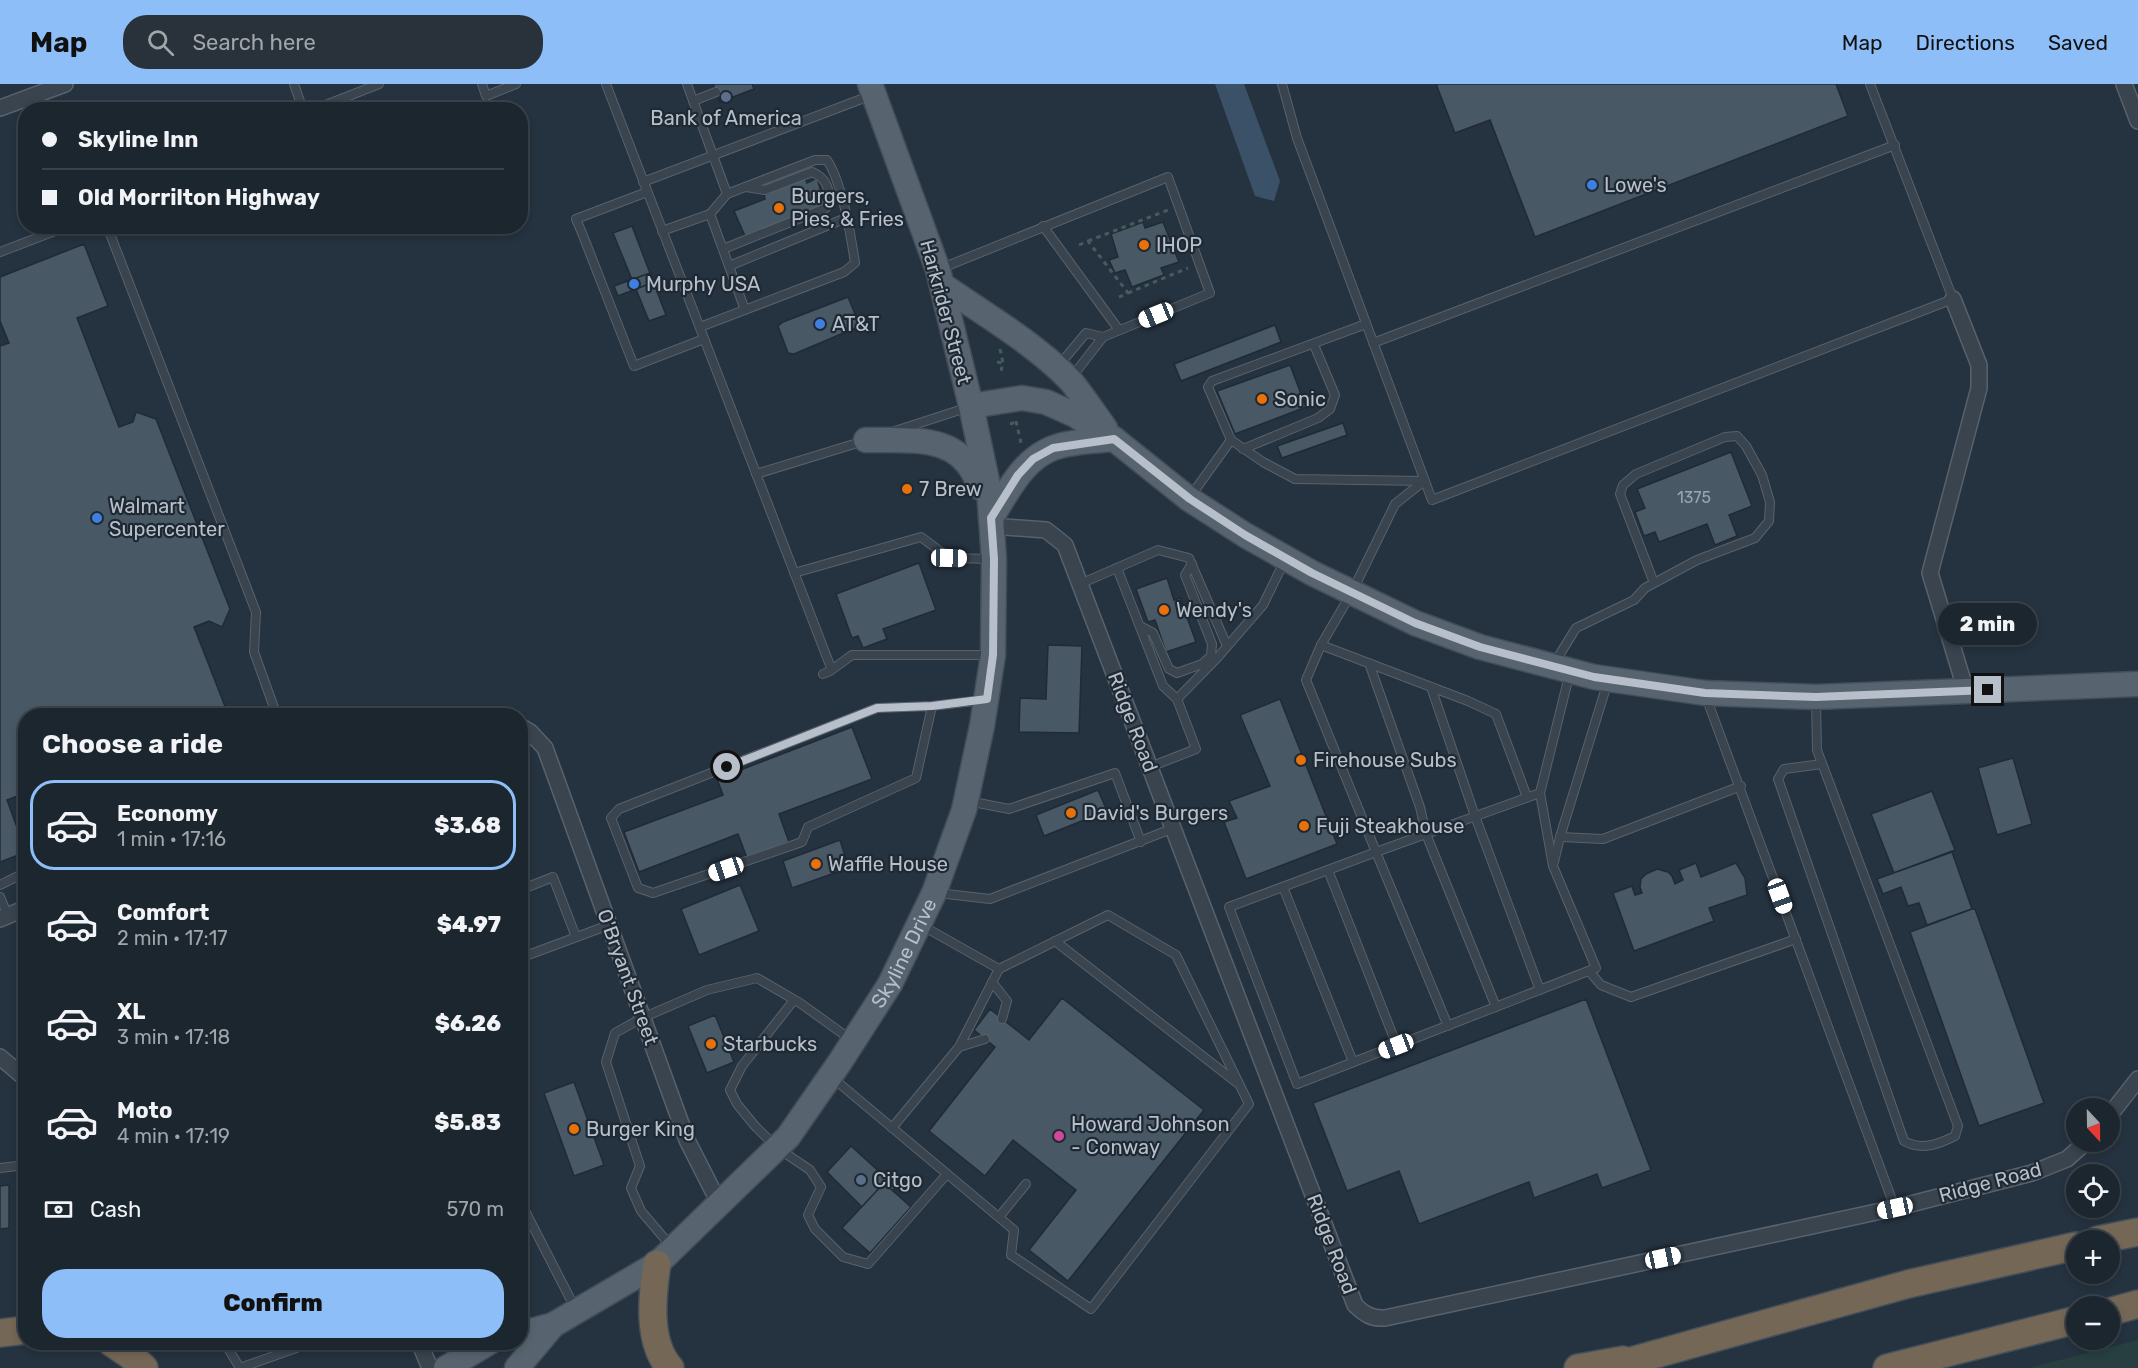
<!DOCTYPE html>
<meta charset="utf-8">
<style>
body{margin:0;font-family:Rubik,sans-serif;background:#29323b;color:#f1f3f6;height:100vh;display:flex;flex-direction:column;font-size:22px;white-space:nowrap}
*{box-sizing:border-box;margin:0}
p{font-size:20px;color:#a0a5aa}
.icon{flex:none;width:33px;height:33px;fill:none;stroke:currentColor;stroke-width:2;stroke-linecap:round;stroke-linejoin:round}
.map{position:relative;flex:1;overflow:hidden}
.panel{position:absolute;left:18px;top:624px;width:510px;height:642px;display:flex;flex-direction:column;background:#1c262f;border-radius:24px;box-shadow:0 3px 9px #0003,0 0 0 2px #3a434b}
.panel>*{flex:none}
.banner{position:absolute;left:18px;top:18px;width:510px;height:132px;border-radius:24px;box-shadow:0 3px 9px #0003,0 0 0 2px #3a434b;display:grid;align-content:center;height:132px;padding:0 24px;background:#1c262f}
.needle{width:39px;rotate:158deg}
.controls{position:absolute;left:2066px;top:1014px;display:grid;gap:12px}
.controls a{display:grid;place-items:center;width:54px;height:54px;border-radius:50%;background:#1c262f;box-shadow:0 3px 9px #0003,0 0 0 2px #3a434b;font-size:30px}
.end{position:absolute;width:27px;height:27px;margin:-14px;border:8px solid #b6bfca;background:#111;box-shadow:0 0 0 3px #111}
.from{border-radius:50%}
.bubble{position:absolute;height:42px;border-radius:21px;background:#1c262f;box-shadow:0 3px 9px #0003,0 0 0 2px #3a434b;font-size:20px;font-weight:800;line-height:42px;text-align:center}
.car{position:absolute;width:18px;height:36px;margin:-18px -9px;border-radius:8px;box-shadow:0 0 4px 2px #0007;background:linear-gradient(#fff 24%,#345 0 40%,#fff 0 76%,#345 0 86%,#fff 0)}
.banner b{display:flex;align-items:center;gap:21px;height:57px;font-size:22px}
.banner b+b{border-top:2px solid #3a434b}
.banner i{width:15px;height:15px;background:#f1f3f6}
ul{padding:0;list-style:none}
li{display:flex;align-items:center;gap:18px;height:90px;margin:0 12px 9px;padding:0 12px;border:3px solid transparent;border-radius:24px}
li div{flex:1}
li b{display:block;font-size:22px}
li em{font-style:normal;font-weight:800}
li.on{border-color:#8ebef7}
li>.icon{width:54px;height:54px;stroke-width:1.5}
h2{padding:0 24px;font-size:27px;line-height:72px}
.pay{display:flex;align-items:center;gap:15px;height:66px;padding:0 24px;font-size:22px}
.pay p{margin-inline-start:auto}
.button{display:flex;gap:12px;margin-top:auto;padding:12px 24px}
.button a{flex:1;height:69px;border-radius:24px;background:#8ebef7;color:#111;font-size:24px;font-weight:800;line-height:69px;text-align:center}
header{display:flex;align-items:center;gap:36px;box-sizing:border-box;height:84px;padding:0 30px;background:#8ebef7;color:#111}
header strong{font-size:28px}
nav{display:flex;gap:33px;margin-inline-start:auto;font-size:21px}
.search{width:420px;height:54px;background:#29323b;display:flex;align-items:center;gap:15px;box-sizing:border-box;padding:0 21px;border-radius:24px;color:#a0a5aa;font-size:22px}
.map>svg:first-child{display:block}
</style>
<header>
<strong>Map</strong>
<div class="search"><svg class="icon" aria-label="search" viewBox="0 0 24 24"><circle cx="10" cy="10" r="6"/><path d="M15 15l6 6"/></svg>Search here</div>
<nav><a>Map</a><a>Directions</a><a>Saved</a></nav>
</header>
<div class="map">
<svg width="2138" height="1284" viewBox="0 0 2138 1284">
<rect width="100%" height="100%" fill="#25323f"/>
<path fill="#273f40" d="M2138 1256V1284H2028Z"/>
<path fill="#3b5168" d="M1215 0H1244L1280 97 1274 117 1255 112Z"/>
<g fill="#495865" stroke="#202b36" stroke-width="1.5">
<path d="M713 0H752L754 5 720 18Z"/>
<path d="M1436 0H1836L1848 32 1535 153 1490 36 1455 49Z"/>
<path d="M805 94 807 99 817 94 825 121 745 152 734 127 765 115 764 111Z"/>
<path d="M1143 138 1145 144 1163 138 1179 178 1161 184 1164 191 1132 203 1125 186 1115 189 1109 176 1118 173 1111 150Z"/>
<path d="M632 142 666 231 649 237 613 149Z"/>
<path d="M84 160 108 222 77 234 119 343 133 338 136 328 156 335 230 525 222 543 209 537 194 543 228 630 224 632H26V709L7 716 26 768 0 778V262L9 259 0 237V193Z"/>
<path d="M650 189 654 198 618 212 614 202Z"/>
<path d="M848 213 860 242 794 270 788 269 778 242 783 238Z"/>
<path d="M1275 241 1281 258 1181 297 1174 280Z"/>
<path d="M1275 241 1281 258 1181 297 1174 280Z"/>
<path d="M1290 281 1306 323 1235 350 1217 307Z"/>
<path d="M1343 339 1347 351 1282 374 1277 362Z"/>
<path d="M1343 339 1347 351 1282 374 1277 362Z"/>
<path d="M1731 368 1752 422 1729 431 1737 452 1715 461 1707 440 1659 458 1655 448 1644 452 1635 428 1645 424 1637 405Z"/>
<path d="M919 479 936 526 883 545 887 555 863 564 858 552 852 554 836 510Z"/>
<path d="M1167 494 1174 516 1180 514 1196 558 1166 568 1155 536 1148 538 1136 505Z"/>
<path d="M1048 561 1082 562 1079 649 1019 648 1020 614 1046 615Z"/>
<path d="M1280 615 1337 760 1246 795 1224 738 1237 734 1229 717 1270 702 1240 631Z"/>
<path d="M852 643 872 695 779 730 789 758 747 774 738 750 639 788 624 748 723 711 717 695Z"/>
<path d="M2013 674 2032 740 1997 751 1978 684Z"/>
<path d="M1098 706 1107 727 1044 752 1036 731Z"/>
<path d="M1932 707 1955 766 1894 789 1871 730Z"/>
<path d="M840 756 849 784 792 804 783 777Z"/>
<path d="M1952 768 1972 825 1927 841 1919 819 1908 822 1901 803 1883 810 1877 795Z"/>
<path d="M1696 779 1701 793 1736 779 1745 794 1747 811 1709 824 1714 837 1634 867 1613 809 1632 802 1635 811 1642 809 1640 803 1641 795 1646 790 1657 785 1668 788 1672 792 1675 800 1683 796 1679 786Z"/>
<path d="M740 801 759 847 699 871 681 825Z"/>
<path d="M1972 825H1975L2044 1019 1979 1042 1910 848Z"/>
<path d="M1062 914 1204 1026 1068 1197 1029 1166 1076 1106 1013 1056 985 1092 929 1047 995 963 974 946 990 925 1029 956Z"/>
<path d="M1586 915 1651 1086 1602 1104 1597 1090 1534 1114 1529 1098 1419 1140 1399 1087 1347 1107 1313 1019Z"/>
<path d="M715 931 734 978 707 989 688 942Z"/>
<path d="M574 998 604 1081 574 1092 544 1009Z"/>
<path d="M851 1062 896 1103 869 1130 827 1088Z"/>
<path d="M884 1099 911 1123 870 1169 842 1144Z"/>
<path d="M9 1101V1144L0 1145V1102Z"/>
</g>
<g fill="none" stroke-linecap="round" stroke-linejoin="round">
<g stroke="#57626d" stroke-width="10">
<g id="lane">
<path d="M294 0 303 26"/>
<path d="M482 0 486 12 516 0"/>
<path d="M606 0 831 584 830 587 823 590"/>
<path d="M687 0 727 110"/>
<path d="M1282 0 1297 54 1432 416 1953 215 1870 0"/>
<path d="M693 17 716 8"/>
<path d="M313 26 379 0"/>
<path d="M643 98 872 11"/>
<path d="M647 108 576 135 582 149 634 282 704 255"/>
<path d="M710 130 745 226"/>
<path d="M107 142 256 528 254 568 277 632"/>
<path d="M1043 142 1119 246"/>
<path d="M662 147 710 130 727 110 815 76H827C842 98 851 152 855 179L844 188 700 243"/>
<path d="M723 165 826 124C833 109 827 94 812 88L765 106 746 103"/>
<path d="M0 168 68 142"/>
<path d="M729 182 846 134"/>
<path d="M942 184 1168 93 1210 209 1103 253 1071 294"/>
<path d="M1373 259 1895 61"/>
<path d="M1060 280 1086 249 1103 253"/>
<path d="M895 347 969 323"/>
<path d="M1231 356 1208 303 1212 297 1366 240"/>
<path d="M1243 365 1318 334 1330 325 1335 311 1314 261"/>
<path d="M756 390 864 357"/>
<path d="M1424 397 1395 420 1352 508 1321 561 1306 596 1376 768 1540 709"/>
<path d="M1190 413 1231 356 1263 378 1295 395 1424 397"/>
<path d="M1117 484 1163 602 1177 615 1196 665 1150 683"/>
<path d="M794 489 921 453 949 474 992 475"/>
<path d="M1080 500 1158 466 1189 474 1227 562"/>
<path d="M1140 542 1153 549 1169 585 1177 589 1202 580 1211 572 1212 560 1185 491 1192 480"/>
<path d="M1321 561 1468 617 1496 630 1527 713"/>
<path d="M1555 578 1576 544 1634 516 1645 504 1697 476 1755 454 1769 437 1770 418 1762 391 1746 362 1737 352 1725 353 1636 390 1623 401 1620 410 1654 499"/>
<path d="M1369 579 1420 723 1426 750 1496 923"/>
<path d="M830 587 852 571H989"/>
<path d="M1431 603 1475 732 1540 906"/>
<path d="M1706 613 1895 1124"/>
<path d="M1177 615 1218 573 1263 521 1285 476"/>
<path d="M1816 617 1817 666 1958 1042 1955 1052C1939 1060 1922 1067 1904 1057L1778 695 1784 685 1822 680"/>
<path d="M932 622 916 694 808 743 802 758 653 809 638 804 611 734 619 725 877 624 932 622 982 616"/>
<path d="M968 717 1009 725 1115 689 1141 758"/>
<path d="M1560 753 1603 755 1741 702"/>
<path d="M1554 778 1560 753 1608 597"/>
<path d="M1328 786 1397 962"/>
<path d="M0 801 26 788"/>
<path d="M1283 803 1353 978"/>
<path d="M520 806 553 793 576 853"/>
<path d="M938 809 990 815 1174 744"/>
<path d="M0 813 8 832"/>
<path d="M1055 857 1236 998"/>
<path d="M520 874 609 841"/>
<path d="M1589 887 1601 901 1631 913 1796 855"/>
<path d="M992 898 1007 917 1002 935"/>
<path d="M794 916 742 982 730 1006 737 1020 755 1042 776 1063 810 1086 821 1103 808 1131 815 1145 843 1173 868 1180 947 1090"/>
<path d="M1448 942 1376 768 1229 823 1297 1000 1596 884 1553 782 1540 709 1570 588"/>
<path d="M959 963 985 955"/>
<path d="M834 995 1014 1146 1011 1171 1091 1225 1249 1020 1176 871 1108 831 999 885 921 841"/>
<path d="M892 1044 959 963 999 885"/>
<path d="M0 1084 26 1081"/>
<path d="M520 1117 576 1226"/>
<path d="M999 1133 1026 1100"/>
<path d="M670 1161 641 1127 631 1104 640 1082 606 978 615 949 642 934 707 906 757 894 800 919 850 955"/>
<path d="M224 1258 240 1284"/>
<path d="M240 1284 313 1258"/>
</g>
</g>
<g stroke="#57626d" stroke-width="18">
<g id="street">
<path d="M2124 0 2138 37"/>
<path d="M0 24 65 0"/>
<path d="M1953 215 1979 281V304L1930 489 1966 607"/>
<path d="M991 442 1046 446 1065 461 1355 1221C1364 1230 1372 1235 1385 1234L1895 1124 2032 1089 2067 1075 2086 1058"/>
<path d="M520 642 530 648 545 664 687 1056 719 1119"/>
<path d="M0 835 26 824"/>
<path d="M0 973 26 995"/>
<path d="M2109 1032 2138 995"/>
<path d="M419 1258 430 1284"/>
</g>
</g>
<g stroke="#434d58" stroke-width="27">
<g id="primary">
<path d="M942 201C983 229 1035 260 1069 295 1082 310 1093 328 1105 344"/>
<path d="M971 322 1022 314 1046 318 1075 331 1114 355 1189 415 1245 451 1312 489 1415 539 1480 563 1594 593 1705 609 1816 613 2138 600"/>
<path d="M866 356C899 357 944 350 967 379 973 386 977 396 981 404"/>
<path d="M991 434C1008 408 1022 376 1053 364 1071 357 1094 357 1114 355"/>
<path id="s1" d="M520 1250 553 1241 657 1180 788 1053 840 978 890 900 934 809 964 726 982 642 993 571 994 475 989 406 971 322 938 186 870 0"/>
<path d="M446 1284 490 1258"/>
<path d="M517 1284 553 1241"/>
</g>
</g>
<g stroke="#444f5a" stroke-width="30">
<g id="highway">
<path d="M2098 1156 2138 1148"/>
<path d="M657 1180C652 1212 647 1258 670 1284"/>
<path d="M2109 1228 2138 1220"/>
<path d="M0 1249 26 1246"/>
<path d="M111 1258 130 1271 144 1284"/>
<path d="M1578 1284 1623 1276"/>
<path d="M1606 1284 1908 1200 2076 1162"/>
<path d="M1887 1284 2076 1236"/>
</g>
</g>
<g stroke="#455c5d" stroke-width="3" stroke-dasharray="4.5 4.5" stroke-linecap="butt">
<path d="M1088 157 1168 126"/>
<path d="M1079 161 1088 157 1128 209 1115 215"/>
<path d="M1128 209 1188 184"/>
<path d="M1000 265 1003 279 1001 287"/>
<path d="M997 278 1003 279"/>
<path d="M1016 337 1021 359"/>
<path d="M1010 340 1016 338"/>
</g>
<use href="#lane" stroke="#39444f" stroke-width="8"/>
<use href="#street" stroke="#39444f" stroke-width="15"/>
<use href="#primary" stroke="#57636f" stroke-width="24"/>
<use href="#highway" stroke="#756756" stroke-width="27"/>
</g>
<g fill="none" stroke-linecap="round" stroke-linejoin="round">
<path stroke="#b6bfca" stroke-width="8" d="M727 683 877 624 932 622 987 615 993 571 994 475 991 434 1018 391 1033 375 1053 364 1114 355 1190 415 1245 451 1312 489 1415 539 1480 563 1594 593 1705 609 1816 613 1988 606"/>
</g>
<g fill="#5c6f8a" stroke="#1e2934" stroke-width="2">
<circle cx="726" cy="13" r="6"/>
<circle cx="861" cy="1096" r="6"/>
</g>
<g fill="#3f7fe0" stroke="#1e2934" stroke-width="2">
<circle cx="1592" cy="101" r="6"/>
<circle cx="634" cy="200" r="6"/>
<circle cx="820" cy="240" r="6"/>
<circle cx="97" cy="434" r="6"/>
</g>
<g fill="#e8710a" stroke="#1e2934" stroke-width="2">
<circle cx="779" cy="124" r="6"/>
<circle cx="1144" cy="161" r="6"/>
<circle cx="1262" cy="315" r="6"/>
<circle cx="907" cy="405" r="6"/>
<circle cx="1164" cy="526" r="6"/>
<circle cx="1301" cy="676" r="6"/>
<circle cx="1071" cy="729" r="6"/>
<circle cx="1304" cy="742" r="6"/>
<circle cx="816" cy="780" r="6"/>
<circle cx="711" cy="960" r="6"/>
<circle cx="574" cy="1045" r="6"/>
</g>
<circle fill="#d1479c" stroke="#1e2934" stroke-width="2" cx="1059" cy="1052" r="6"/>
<g text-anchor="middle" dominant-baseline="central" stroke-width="4.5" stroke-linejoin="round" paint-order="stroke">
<g font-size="16" fill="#9ba5b1">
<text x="1694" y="413">1375</text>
</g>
<g font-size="20" fill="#b6bfca" stroke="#1e2934" text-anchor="start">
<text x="726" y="34" text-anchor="middle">Bank of America</text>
<text x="1604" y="101">Lowe's</text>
<text x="791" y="112">Burgers,<tspan x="791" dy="23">Pies, &amp; Fries</tspan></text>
<text x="1156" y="161">IHOP</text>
<text x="646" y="200">Murphy USA</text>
<text x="832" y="240">AT&amp;T</text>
<text x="1274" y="315">Sonic</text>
<text x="919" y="405">7 Brew</text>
<text x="109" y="422">Walmart<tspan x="109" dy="23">Supercenter</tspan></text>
<text x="1176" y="526">Wendy's</text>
<text x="1313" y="676">Firehouse Subs</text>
<text x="1083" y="729">David's Burgers</text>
<text x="1316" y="742">Fuji Steakhouse</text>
<text x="828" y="780">Waffle House</text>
<text x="723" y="960">Starbucks</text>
<text x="1071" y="1040">Howard Johnson<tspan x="1071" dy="23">- Conway</tspan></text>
<text x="586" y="1045">Burger King</text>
<text x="873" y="1096">Citgo</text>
</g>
<g font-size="20" fill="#b6bfca" stroke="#1e2934">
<text transform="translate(946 228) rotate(75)">Harkrider Street</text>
<text transform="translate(1133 638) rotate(69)">Ridge Road</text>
<text stroke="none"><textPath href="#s1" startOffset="555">Skyline Drive</textPath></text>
<text transform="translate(628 893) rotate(70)">O'Bryant Street</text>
<text transform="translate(1990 1098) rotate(-15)">Ridge Road</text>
<text transform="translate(1332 1160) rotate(69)">Ridge Road</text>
</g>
</g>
</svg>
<div class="controls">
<a><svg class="needle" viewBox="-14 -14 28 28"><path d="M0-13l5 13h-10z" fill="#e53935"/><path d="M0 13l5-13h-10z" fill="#a0a5aa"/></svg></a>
<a><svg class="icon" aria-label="locate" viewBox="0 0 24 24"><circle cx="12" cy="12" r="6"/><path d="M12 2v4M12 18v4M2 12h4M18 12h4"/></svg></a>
<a>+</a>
<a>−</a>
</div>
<i class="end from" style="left:727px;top:683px"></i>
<i class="end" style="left:1988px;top:606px"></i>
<div class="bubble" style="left:1938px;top:519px;width:99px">2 min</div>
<i class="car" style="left:1156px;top:231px;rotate:248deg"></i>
<i class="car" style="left:949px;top:474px;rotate:91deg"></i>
<i class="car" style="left:726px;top:785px;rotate:251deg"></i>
<i class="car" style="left:1780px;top:812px;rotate:160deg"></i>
<i class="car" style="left:1396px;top:962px;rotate:249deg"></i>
<i class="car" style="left:1895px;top:1124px;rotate:258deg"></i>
<i class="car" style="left:1663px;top:1174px;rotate:78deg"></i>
<div class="banner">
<b><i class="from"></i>Skyline Inn</b>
<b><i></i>Old Morrilton Highway</b>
</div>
<section class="panel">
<h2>Choose a ride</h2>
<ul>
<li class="on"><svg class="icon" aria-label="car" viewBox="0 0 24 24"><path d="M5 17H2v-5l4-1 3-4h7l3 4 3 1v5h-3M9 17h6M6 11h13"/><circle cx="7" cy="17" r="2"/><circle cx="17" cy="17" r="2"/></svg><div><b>Economy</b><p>1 min · 17:16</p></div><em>$3.68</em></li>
<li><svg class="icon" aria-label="car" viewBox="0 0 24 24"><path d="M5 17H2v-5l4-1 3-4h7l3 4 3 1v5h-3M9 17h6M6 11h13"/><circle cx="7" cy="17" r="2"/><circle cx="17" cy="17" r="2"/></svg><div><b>Comfort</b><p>2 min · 17:17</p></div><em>$4.97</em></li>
<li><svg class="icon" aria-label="car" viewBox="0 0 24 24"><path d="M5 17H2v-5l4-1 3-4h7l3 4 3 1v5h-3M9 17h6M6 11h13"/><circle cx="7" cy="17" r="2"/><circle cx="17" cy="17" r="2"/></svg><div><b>XL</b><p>3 min · 17:18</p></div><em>$6.26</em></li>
<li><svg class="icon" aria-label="car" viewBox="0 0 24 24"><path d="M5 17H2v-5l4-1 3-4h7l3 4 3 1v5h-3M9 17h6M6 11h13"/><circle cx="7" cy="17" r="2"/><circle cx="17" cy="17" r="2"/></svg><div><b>Moto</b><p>4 min · 17:19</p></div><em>$5.83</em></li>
</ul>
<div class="pay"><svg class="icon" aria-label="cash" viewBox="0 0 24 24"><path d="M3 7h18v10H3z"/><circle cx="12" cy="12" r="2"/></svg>Cash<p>570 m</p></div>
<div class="button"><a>Confirm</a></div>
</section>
</div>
